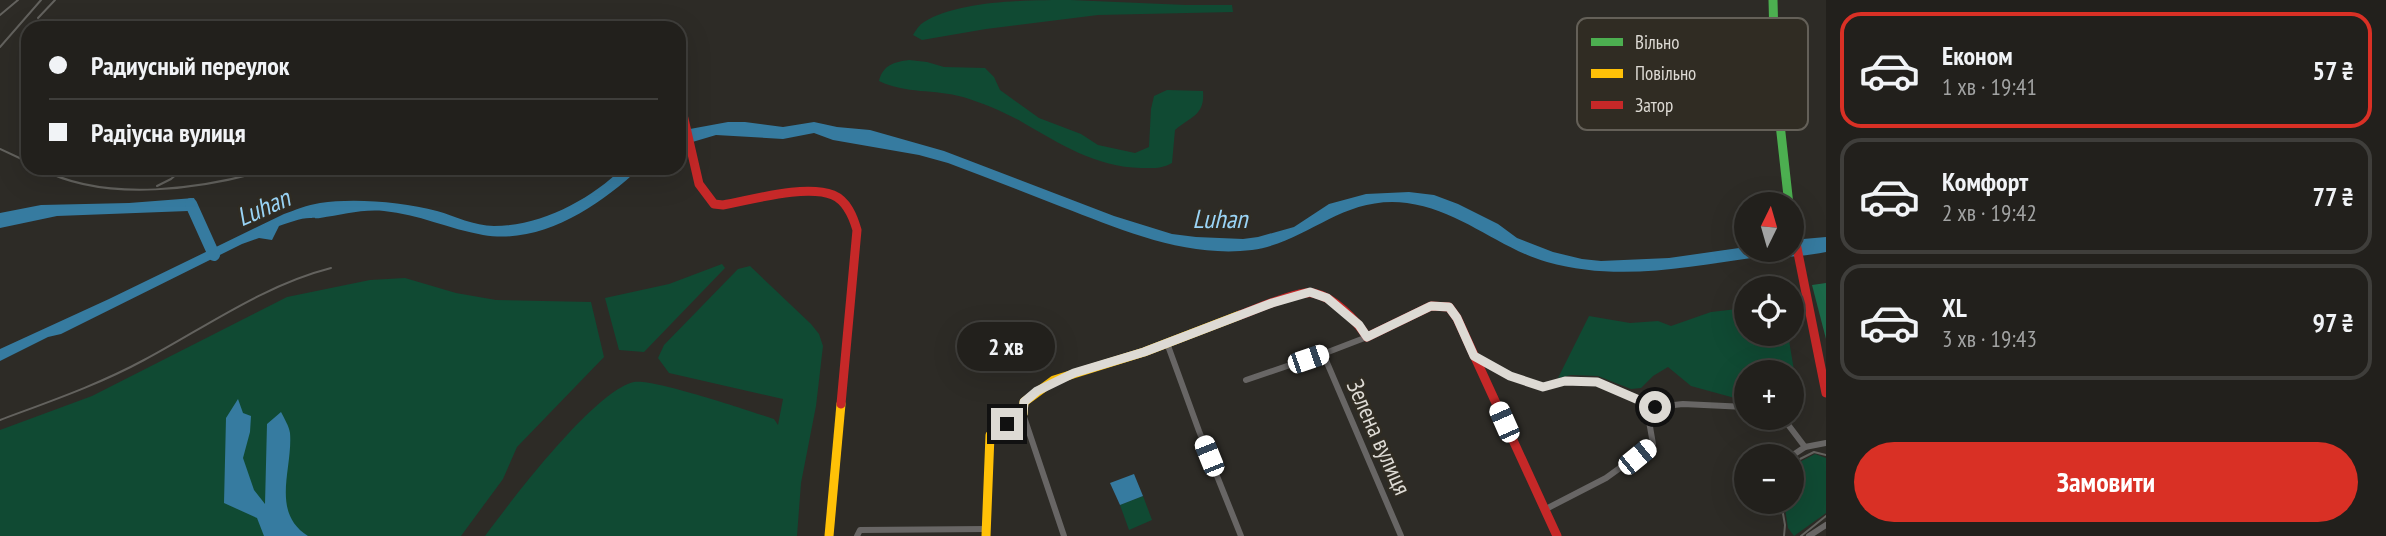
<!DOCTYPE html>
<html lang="uk">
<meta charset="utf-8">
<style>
body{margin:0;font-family:"PT Sans Narrow",sans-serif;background:#2e2d29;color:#f1f3f6;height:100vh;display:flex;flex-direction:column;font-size:26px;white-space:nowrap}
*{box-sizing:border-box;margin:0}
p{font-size:23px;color:#a2a3a3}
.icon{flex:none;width:38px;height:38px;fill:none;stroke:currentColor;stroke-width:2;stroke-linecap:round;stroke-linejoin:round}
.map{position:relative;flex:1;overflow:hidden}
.side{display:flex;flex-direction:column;background:#22201c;width:560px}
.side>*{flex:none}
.guide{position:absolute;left:21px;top:21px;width:665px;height:154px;border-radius:21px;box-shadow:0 7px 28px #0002,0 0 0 2px #3f3e3b;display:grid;align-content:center;height:154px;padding:0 28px;background:#22201c}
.needle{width:46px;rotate:5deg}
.tools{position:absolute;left:1734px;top:192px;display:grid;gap:14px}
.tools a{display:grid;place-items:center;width:70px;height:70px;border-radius:50%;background:#22201c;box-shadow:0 7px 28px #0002,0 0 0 2px #3f3e3b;font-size:35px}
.end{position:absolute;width:32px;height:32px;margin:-16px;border:9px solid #dddad4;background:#111;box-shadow:0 0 0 4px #111}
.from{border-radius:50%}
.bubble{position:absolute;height:49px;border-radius:24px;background:#22201c;box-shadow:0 7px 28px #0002,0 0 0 2px #3f3e3b;font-size:23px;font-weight:700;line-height:49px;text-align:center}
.car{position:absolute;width:21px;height:42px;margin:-21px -10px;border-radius:9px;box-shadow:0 0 5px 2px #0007;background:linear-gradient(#fff 24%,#345 0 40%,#fff 0 76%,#345 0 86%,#fff 0)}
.guide b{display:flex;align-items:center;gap:24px;height:66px;font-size:26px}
.guide b+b{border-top:2px solid #3f3e3b}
.guide i{width:18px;height:18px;background:#f1f3f6}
ul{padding:12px 0 0;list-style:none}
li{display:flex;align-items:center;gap:21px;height:116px;margin:0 14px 10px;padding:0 14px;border:4px solid #3f3e3b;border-radius:21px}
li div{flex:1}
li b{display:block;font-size:26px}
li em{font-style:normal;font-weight:700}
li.current{border-color:#d93025}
li>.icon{width:63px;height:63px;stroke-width:1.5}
.cta{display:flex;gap:14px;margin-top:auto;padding:14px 28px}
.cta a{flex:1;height:80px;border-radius:42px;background:#d93025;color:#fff;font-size:28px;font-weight:700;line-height:80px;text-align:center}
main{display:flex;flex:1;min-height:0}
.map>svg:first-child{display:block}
</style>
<main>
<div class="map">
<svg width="1826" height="536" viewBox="0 0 1826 536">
<rect width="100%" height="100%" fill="#2d2b26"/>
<g fill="#104a33">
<path d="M1070 0 1186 5H1232L1233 12 1098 15 986 29 922 40 913 35C916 30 919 25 924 22 959 0 1030 0 1070 0Z"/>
<path d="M909 60 927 62 944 67 985 68 994 77 1000 90 1039 118 1081 134 1098 145 1135 153 1149 147 1151 109 1154 96 1167 90 1203 91C1205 115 1192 116 1175 130L1172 163C1161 169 1154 168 1141 168 1096 167 1060 144 1022 122 1004 112 983 103 963 97 935 89 905 94 879 81 883 65 894 62 909 60Z"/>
<path d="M722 264 725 268 644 352 619 350 605 298 669 284Z"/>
<path d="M750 266 811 324 819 334 823 346 816 406 801 483 797 536H485C511 501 594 391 634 382 652 378 750 411 774 419L778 425 783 399 669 373 658 358 664 345 738 269Z"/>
<path d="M405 278 456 293 496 300 591 302 604 357 517 447 503 479 461 536H0V430L92 396 287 297 370 280Z"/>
<path d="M1746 308V334H1788L1800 407 1795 414 1792 412V373H1746V400H1742L1691 386 1668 367 1653 376 1641 388 1631 389 1598 376 1571 375 1558 378 1589 316 1630 323 1658 321 1671 326 1711 312Z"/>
<path d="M1815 454 1826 458V513L1794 536 1788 528 1784 502H1792V466Z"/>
<path d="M1143 496 1152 520 1129 530 1120 505Z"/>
</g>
<path fill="#1c6849" d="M1826 283V339L1812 285Z"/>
<g fill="#367ba0">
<path d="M728 122H745L783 127 814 122 837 127 870 130 944 151 1114 216 1172 234 1196 237 1243 239 1258 237 1294 227 1329 204 1366 194 1409 192 1434 195 1458 204 1498 224 1517 238 1553 252 1582 259 1601 261 1669 258 1746 247V250H1792V240L1826 237V252C1811 255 1794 257 1779 257 1771 258 1765 256 1758 257 1687 267 1618 282 1547 262 1498 248 1460 210 1407 203 1342 195 1309 242 1252 250 1186 258 1122 230 1062 207 1024 192 986 177 948 163L919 155 833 140 814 133 783 139 716 135 679 146V131Z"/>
<path d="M623 168H640C599 206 542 245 483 235 449 229 418 214 384 211 361 209 342 215 320 218 310 219 320 217 310 218 300 218 288 223 279 226L272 240 259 238 242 244 61 334 48 337 0 361V349L109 299 284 214C295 210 307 205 320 203 354 198 403 202 437 211 455 216 474 226 494 226 542 226 589 200 623 168Z"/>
<path d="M194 198 202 217 194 222 188 211 57 216 0 228V213L41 205 129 203Z"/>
<path d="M238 399 243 413 251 416 250 432 243 458 254 490 265 504 267 424 281 412C284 418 289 426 290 433 293 469 270 512 308 536H264L257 518 224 503 226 418Z"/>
<path d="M1134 474 1143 496 1120 505 1110 483Z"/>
</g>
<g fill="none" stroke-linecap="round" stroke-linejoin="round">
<path stroke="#367ba0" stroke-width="12" d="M191 204 214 255"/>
<g stroke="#686665" stroke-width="6">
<path d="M1367 337 1328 352 1325 358 1401 536"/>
<path d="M1167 343 1199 431 1241 536"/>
<path d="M1476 357 1510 376 1543 387 1565 381 1597 382 1655 407 1683 404 1746 407"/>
<path d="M1246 380 1328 352"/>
<path d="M1023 414 1064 536"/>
<path d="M1783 418 1805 447"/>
<path d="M1790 457 1805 447 1826 443"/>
<path d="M1544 510 1606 478 1653 444 1649 421 1655 407"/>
<path d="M857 536 860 530 986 529"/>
<path d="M1809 536 1826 525"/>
</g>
<path stroke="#4caf50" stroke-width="9" d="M1773 0 1775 79 1789 205"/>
<g stroke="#ffc107" stroke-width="9">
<path d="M829 536 841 404"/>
<path d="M986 536 990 435 1023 414 1024 402 1054 380 1144 352 1240 315"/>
</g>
<g stroke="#c62828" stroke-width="9">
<path d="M679 97 699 184 714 204 723 205C752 200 805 184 833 195 847 201 853 216 857 230L841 404"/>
<path d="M1792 223 1826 393"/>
<path d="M1240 315C1254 310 1299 290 1313 293 1334 297 1356 320 1367 337L1431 306 1449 307 1457 318 1557 536"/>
</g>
<g stroke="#63625e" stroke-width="2">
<path d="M1792 463 1814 452 1826 455"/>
<path d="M1781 502 1785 525 1784 536"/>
<path d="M1801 536 1826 516"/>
</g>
<g stroke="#63625e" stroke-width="2">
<path d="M0 15 18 0"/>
<path d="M38 18 55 0"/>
<path d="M0 47 41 0"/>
<path d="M0 149 28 162"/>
<path d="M39 168C106 204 204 189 274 168"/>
<path d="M265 174 311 168"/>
<path d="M157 186 171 179 184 168"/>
<path d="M0 420C48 402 98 385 144 360 204 328 264 285 331 268"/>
</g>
</g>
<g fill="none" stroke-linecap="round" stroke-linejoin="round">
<path stroke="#dddad4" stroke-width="9" d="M1007 424 1023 414 1024 402 1037 391 1074 373 1144 352 1272 303 1310 292 1327 298 1359 325 1367 337 1431 306 1449 307 1457 318 1474 356 1510 376 1543 387 1565 381 1597 382 1655 407"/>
</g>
<g text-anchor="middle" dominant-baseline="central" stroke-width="5" stroke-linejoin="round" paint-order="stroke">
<g font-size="24" fill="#dddad4" stroke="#302c23">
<text transform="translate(1379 437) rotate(66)">Зелена вулиця</text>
</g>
<g font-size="26" font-style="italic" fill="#9ad4f6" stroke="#302c23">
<text transform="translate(263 207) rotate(-24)">Luhan</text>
<text x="1220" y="218">Luhan</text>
</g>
</g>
<rect x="1577" y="18" width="231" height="112" rx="10" fill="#302c23" stroke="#646058" stroke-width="2"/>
<rect x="1591" y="38" width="32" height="8" fill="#4caf50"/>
<rect x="1591" y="69" width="32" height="9" fill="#ffc107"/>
<rect x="1591" y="101" width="32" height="8" fill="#c62828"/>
<g font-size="19" fill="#dddad4">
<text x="1635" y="49">Вільно</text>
<text x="1635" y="80">Повільно</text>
<text x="1635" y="112">Затор</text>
</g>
</svg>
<div class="tools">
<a><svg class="needle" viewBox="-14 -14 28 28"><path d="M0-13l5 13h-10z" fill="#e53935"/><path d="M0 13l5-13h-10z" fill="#a2a3a3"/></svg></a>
<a><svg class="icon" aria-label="locate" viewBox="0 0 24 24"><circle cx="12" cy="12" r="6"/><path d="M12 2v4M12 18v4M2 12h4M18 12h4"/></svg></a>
<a>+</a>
<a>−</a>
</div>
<i class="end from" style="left:1655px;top:407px"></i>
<i class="end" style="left:1007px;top:424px"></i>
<div class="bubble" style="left:957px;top:322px;width:98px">2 хв</div>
<i class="car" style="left:1308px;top:359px;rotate:71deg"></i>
<i class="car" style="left:1504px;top:422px;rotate:336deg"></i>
<i class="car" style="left:1209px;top:456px;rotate:338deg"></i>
<i class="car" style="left:1637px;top:457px;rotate:51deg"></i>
<div class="guide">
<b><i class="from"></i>Радиусный переулок</b>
<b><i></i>Радіусна вулиця</b>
</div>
</div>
<section class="side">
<ul>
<li class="current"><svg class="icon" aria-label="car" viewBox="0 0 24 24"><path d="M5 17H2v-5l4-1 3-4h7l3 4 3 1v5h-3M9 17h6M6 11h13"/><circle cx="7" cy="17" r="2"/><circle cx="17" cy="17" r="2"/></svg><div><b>Економ</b><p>1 хв · 19:41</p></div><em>57 ₴</em></li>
<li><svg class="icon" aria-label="car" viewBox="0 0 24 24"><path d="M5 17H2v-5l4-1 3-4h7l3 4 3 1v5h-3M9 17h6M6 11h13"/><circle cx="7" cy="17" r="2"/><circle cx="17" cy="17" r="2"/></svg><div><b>Комфорт</b><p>2 хв · 19:42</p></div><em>77 ₴</em></li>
<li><svg class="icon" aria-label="car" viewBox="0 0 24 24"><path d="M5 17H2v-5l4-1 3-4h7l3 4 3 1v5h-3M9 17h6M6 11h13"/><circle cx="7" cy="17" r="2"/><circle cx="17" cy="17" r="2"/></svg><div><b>XL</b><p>3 хв · 19:43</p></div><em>97 ₴</em></li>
</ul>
<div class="cta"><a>Замовити</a></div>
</section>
</main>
